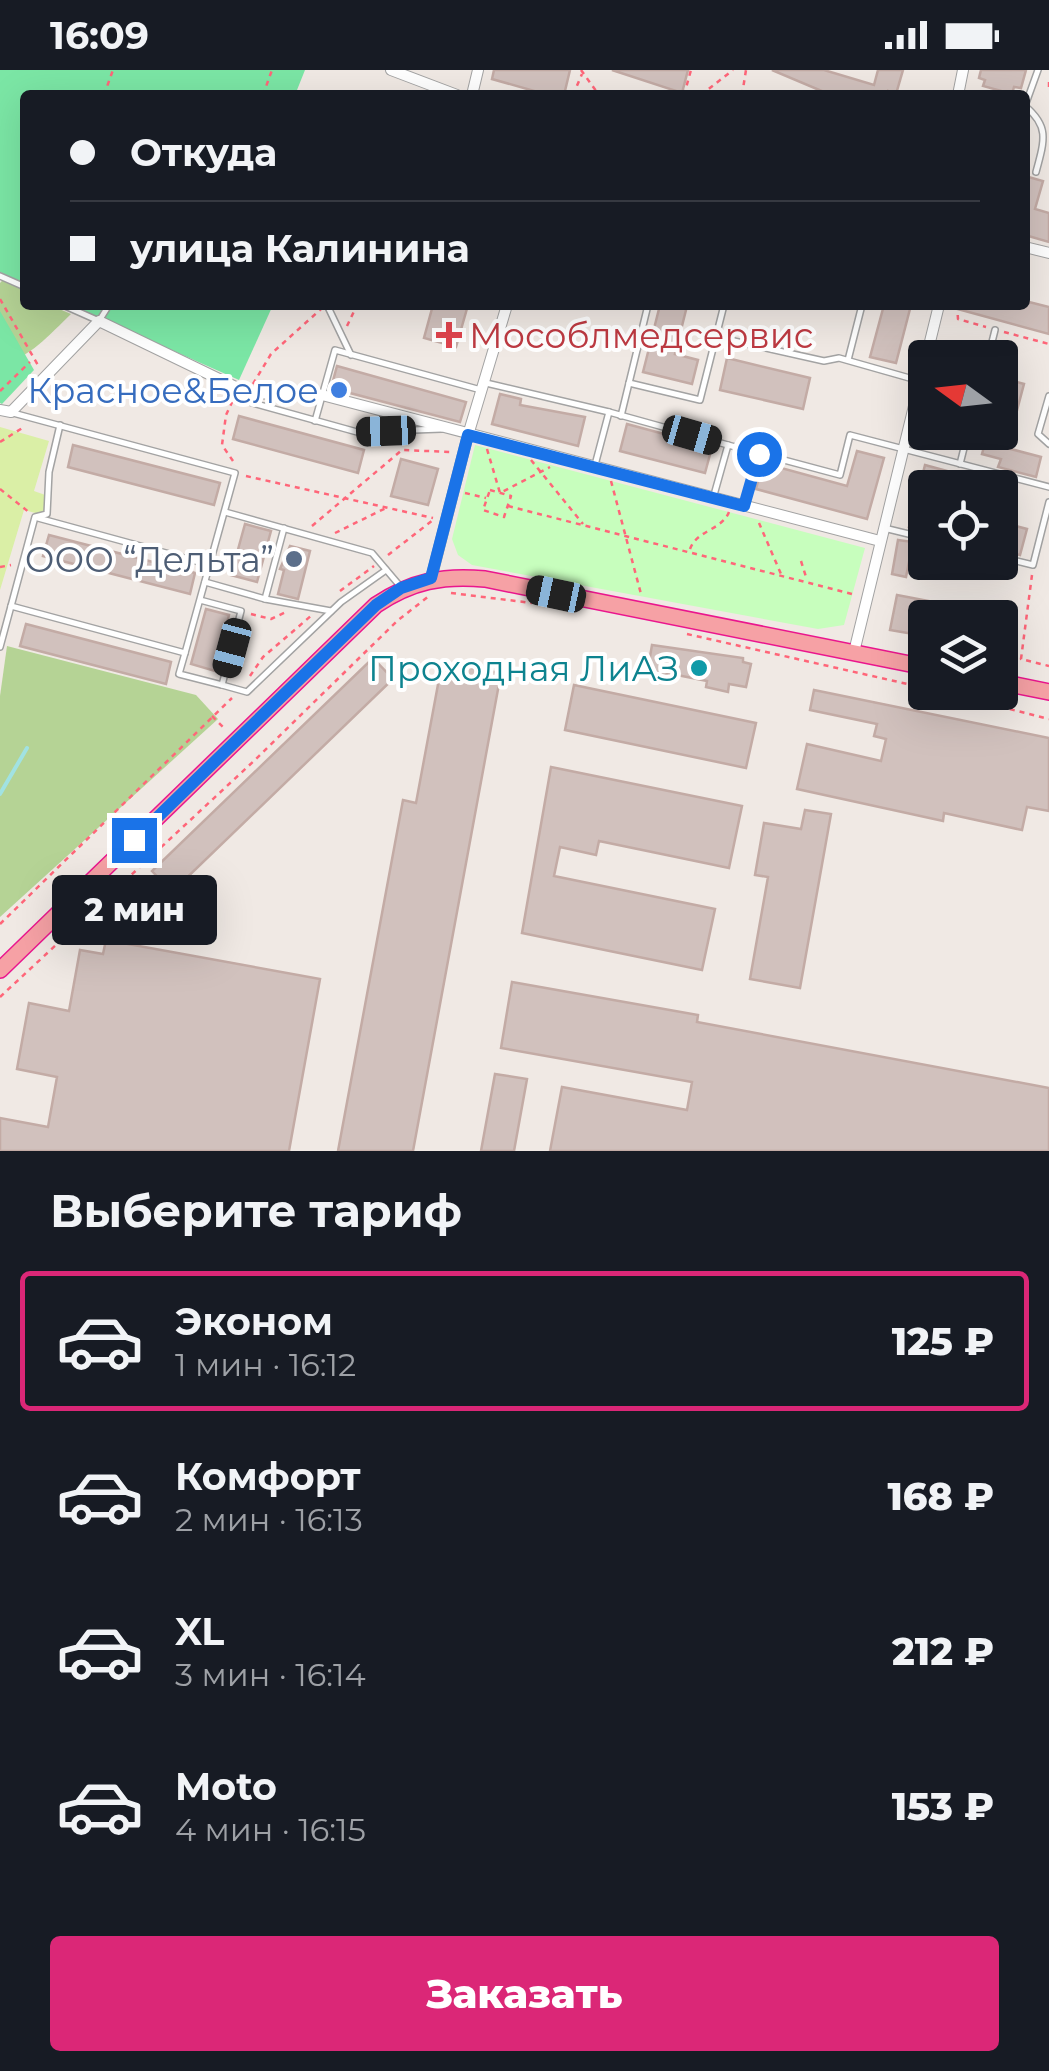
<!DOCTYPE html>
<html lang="ru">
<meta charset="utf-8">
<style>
body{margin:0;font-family:Montserrat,sans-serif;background:#242831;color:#f1f3f6;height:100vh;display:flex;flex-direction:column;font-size:38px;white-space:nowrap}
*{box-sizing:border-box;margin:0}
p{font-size:32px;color:#9ea1a6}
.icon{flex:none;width:55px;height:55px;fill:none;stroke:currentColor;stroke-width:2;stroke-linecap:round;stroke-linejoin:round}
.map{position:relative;height:1081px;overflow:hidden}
.drawer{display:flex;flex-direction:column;background:#171b24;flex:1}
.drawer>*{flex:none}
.banner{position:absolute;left:20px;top:20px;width:1010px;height:220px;border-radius:10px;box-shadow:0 10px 40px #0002;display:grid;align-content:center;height:220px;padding:0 50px;background:#171b24}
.needle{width:65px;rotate:285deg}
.controls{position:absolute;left:908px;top:270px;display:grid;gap:20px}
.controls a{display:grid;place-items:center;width:110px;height:110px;border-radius:10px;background:#171b24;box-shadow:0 10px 40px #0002;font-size:50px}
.end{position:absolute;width:45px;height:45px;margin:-22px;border:12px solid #1a73e8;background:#fff;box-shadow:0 0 0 5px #fff}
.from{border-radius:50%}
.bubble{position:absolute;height:70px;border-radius:10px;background:#171b24;box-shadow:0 10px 40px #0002;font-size:32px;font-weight:800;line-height:70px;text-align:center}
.car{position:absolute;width:30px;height:60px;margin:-30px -15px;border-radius:12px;box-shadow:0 0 8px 2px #0007;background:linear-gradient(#222 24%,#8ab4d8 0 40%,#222 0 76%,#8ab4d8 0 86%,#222 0)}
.banner b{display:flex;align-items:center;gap:35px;height:95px;font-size:38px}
.banner b+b{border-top:2px solid #363941}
.banner i{width:25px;height:25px;background:#f1f3f6}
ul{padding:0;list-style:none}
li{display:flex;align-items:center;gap:30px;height:140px;margin:0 20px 15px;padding:0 30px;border:5px solid transparent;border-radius:10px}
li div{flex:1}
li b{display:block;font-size:38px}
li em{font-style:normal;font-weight:800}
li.active{border-color:#db2777}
li>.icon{width:90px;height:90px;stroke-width:1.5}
h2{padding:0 50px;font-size:45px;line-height:120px}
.primary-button{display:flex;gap:20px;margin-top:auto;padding:20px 50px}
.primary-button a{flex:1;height:115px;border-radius:10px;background:#db2777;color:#fff;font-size:40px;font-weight:800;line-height:115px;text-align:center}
.status{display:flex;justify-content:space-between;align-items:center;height:70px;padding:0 50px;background:#171b24;direction:ltr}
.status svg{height:28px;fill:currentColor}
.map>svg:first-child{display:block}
</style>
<div class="status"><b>16:09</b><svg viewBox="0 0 49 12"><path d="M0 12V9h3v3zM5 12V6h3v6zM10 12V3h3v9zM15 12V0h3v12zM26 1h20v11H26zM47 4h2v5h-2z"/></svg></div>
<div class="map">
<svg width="1049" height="1081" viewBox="0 0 1049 1081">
<rect width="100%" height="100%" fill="#f0e9e4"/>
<path fill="#daefa6" d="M0 357 49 371 34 421 48 426 43 445 24 440 0 520Z"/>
<g fill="#b5d395">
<path d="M14 198 25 201V235H50L71 244C49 265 30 288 0 295V213Z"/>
<path d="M7 576 196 625 218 649 0 847V626Z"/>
</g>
<path fill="#c7febd" d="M475 375 865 478 844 555 818 559 472 495 458 485 452 469Z"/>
<g fill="#7be6a5">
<path d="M0 0H305L295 25H25V214L0 202Z"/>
<path d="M70 235H273L239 310Z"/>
<path d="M0 241 34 300 2 334 0 333Z"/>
</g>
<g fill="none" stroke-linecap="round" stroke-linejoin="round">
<path stroke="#a1e2e2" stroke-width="4" d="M0 724 27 678"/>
</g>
<g fill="#d1c1bd" stroke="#c3aba5" stroke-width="2.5">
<path d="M494 0H570L564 25H548L492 9Z"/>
<path d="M612 0H688L682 23Z"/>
<path d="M772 0H824L874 15 878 0H903L896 24 888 21 887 25H831Z"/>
<path d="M981 0H1026L1021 18 1014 17 1012 24 983 16 985 10 979 8Z"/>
<path d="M1025 106 1043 111 1035 139 1049 143V172L1025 165Z"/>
<path d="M1025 231 1049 237V264L954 238V235H1025Z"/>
<path d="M433 235H468L456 277 424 268Z"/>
<path d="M660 235 687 236 675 284 698 290 692 314 643 302Z"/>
<path d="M884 235H911L896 293 870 287Z"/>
<path d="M727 288 810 308 803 339 720 320Z"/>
<path d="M337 296 466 332 460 352 331 318Z"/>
<path d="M1002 308 1024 314 1007 378 1041 387 1036 407 998 397 1001 389 982 384 988 362H1000Z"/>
<path d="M500 324 521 329 520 335 585 347 578 376 492 354Z"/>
<path d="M239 346 364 380 358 403 233 369Z"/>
<path d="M627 354 712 377 705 403 620 381Z"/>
<path d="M73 375 220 413 214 435 68 397Z"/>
<path d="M857 381 884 388 867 449 756 419 763 393 847 416Z"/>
<path d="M401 389 438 399 428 435 391 426Z"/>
<path d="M925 395 954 403 950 418H925V461L909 457Z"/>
<path d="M1000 452 1027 459 1020 485 1000 480Z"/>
<path d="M245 454 271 461 257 512 231 505Z"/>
<path d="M49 465 195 503 190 524 43 486Z"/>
<path d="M898 470 913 472 906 507 892 504Z"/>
<path d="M290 476 310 481 298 529 278 524 284 500 280 499Z"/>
<path d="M897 525 991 543 990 548H925V566L890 560Z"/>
<path d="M206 539 229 545 215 601 191 594Z"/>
<path d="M26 554 171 592 166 614 20 576Z"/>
<path d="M652 575 743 588V592L751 594 746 617 729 614 728 622 706 617 707 611 667 603 666 607 647 604Z"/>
<path d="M373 588 393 609 172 822 152 801Z"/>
<path d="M442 593 501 603 413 1081H338L403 730 416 733Z"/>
<path d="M574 615 756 653 746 698 565 660Z"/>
<path d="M814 620 1049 668V741L1027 737 1022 760 944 743 943 751 797 719 807 674 881 691 886 669 874 666 877 654 810 640Z"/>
<path d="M551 697 742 736 729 798 599 771 596 785 560 777 554 806 715 839 702 900 522 863Z"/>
<path d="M805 740 831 744 800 918 750 909 768 807 755 805 764 753 801 759Z"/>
<path d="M106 870 320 909 289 1081H0V1048L48 1057 57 1007 17 999 29 933 69 941 80 880 103 884Z"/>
<path d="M512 912 698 945 697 952 1049 1018V1081H550L562 1017 687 1040 692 1012 501 978Z"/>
<path d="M495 1004 527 1009 514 1081H481Z"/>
</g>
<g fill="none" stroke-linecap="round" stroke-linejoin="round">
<g stroke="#a3a3a3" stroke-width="8">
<g id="service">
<path d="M1025 36C1049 56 1045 69 1036 102"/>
<path d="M1025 36 1038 0"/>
<path d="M0 206 25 217"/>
<path d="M63 235 99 251 109 235"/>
<path d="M327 235 351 285"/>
<path d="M716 267 824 291 839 288 920 311"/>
<path d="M988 288 995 260"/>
<path d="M848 290 862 235"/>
<path d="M486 313 609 342"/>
<path d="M629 313 700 330 724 235"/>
<path d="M241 323 249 332 357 362 442 359"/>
<path d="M1049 326 1038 364 1049 374"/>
<path d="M13 343 235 403 185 583 179 604 222 615 241 541 200 530"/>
<path d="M621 346 648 235"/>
<path d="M315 351 335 280 481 320"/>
<path d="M728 375 840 405 850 365 1049 417"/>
<path d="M960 394 968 362"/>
<path d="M595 395 609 342 728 375 714 425"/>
<path d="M745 433 759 384"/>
<path d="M225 442 372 483 400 516"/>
<path d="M38 448 210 495"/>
<path d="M884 458 925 468"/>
<path d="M1000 487 1033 495 1049 432"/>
<path d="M205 512 265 529 331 541"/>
<path d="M265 529 284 458"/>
<path d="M11 536 185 583"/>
<path d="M0 577 35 447 47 444 49 402 60 355"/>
<path d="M222 615 247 622 341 532 386 500"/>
</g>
</g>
<g stroke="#a3a3a3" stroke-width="12">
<g id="minor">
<path d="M391 0 457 25"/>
<path d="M472 25 478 0"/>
<path d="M958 25 963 0"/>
<path d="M1025 177 1049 183"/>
<path d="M926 288 939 235"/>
<path d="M0 340 11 342 99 251 248 323 322 325 880 471"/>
<path d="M431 509 468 365 507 235"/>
<path d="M854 582 925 291"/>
</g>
</g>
<g stroke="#ea168e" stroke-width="18">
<g id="trunk">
<path d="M1000 612 1049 622"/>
<path d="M0 900 376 535C412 511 443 505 485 509L925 597"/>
</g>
</g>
<g stroke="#ff6679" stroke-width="2.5" stroke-dasharray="5 5" stroke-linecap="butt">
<path d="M581 0 599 25"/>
<path d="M1049 12V21"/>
<path d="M104 25 113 0"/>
<path d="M263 25 272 0"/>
<path d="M573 25 582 4"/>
<path d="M684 25 691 0"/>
<path d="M701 25 733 0"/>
<path d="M742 25 746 0"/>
<path d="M0 229 39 297"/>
<path d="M957 235 958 249 986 257"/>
<path d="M347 256 357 235"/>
<path d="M1004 262 1049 274"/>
<path d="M253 314 271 284 321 239"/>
<path d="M0 321 30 292"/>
<path d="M0 372 24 357"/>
<path d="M487 379 500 423 550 397"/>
<path d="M531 390 583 454"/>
<path d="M233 391 222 375 226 345 233 330"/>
<path d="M246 406 433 448"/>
<path d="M611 411 641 524"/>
<path d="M0 419 30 443"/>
<path d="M490 420 511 426 504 447 483 440Z"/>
<path d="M465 423 486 428"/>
<path d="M508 436 856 525"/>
<path d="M759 453 781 504"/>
<path d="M312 456 402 380 451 382"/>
<path d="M335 463 386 438"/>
<path d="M690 479C697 460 722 460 729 442"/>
<path d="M388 485 433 450"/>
<path d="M801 491 807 510"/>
<path d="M0 497 11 495"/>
<path d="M1032 505 1021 589 1049 596"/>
<path d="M340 521 374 496"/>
<path d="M451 523 532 533"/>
<path d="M251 544 271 549 286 542"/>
<path d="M687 564 925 618"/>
<path d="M917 578 925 580"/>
<path d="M250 606 263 587 312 545"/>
<path d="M911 612 925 614"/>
<path d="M942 622 1049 649"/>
<path d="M212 646 224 658"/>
<path d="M0 854 232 628"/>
<path d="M0 927 256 689 397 551 429 526"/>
</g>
<use href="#service" stroke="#fff" stroke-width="5"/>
<use href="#minor" stroke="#fff" stroke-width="10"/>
<use href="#trunk" stroke="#f6a1a5" stroke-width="15"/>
<path stroke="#ff6679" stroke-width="2.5" stroke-dasharray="5 5" stroke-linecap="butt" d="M911 612 917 578"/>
</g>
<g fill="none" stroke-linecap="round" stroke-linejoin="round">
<path stroke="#1a73e8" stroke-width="12" d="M134 770 376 535 401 518 431 508 468 365 744 436 759 384"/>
</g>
<path fill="#e0444e" stroke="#fff" stroke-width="4" d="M444 250h10v10h10v10h-10v10h-10v-10h-10v-10h10z"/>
<circle fill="#3f7fe0" stroke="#fff" stroke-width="4" cx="339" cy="320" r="10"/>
<circle fill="#5c6f8a" stroke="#fff" stroke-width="4" cx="294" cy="489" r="10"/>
<circle fill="#0f9aa8" stroke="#fff" stroke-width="4" cx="699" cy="598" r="10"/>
<g text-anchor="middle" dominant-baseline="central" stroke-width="8" stroke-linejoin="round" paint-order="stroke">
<g font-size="35" fill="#be3a42" stroke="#fff" text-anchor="start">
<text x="469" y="265">Мособлмедсервис</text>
</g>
<g font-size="35" fill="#366cbe" stroke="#fff" text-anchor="end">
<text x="319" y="320">Красное&amp;Белое</text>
</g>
<g font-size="35" fill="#4e5e75" stroke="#fff" text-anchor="end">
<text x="274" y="489">ООО “Дельта”</text>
</g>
<g font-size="35" fill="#0d838f" stroke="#fff" text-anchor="end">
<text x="679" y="598">Проходная ЛиАЗ</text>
</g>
</g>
</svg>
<div class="controls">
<a><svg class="needle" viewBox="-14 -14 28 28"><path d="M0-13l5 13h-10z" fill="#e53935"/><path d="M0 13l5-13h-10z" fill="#9ea1a6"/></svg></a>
<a><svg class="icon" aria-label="locate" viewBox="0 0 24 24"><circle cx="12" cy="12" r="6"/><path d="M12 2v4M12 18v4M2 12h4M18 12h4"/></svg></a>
<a><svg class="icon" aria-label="layers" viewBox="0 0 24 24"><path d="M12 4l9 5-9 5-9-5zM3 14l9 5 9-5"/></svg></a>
</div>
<i class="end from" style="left:759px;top:384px"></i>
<i class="end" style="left:134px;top:770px"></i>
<div class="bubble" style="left:52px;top:805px;width:165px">2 мин</div>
<i class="car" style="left:386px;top:361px;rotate:268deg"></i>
<i class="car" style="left:692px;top:365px;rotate:106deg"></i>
<i class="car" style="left:556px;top:524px;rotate:282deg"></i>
<i class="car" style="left:232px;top:578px;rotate:195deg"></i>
<div class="banner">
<b><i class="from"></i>Откуда</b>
<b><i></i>улица Калинина</b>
</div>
</div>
<section class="drawer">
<h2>Выберите тариф</h2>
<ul>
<li class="active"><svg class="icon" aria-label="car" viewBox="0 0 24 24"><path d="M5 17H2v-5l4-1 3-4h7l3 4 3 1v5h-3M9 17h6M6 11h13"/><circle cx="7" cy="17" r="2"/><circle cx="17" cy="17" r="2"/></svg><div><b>Эконом</b><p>1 мин · 16:12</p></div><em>125 ₽</em></li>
<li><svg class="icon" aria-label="car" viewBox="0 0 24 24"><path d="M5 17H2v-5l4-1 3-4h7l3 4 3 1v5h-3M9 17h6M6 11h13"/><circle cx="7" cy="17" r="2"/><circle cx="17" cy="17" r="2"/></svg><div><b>Комфорт</b><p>2 мин · 16:13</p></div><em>168 ₽</em></li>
<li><svg class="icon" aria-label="car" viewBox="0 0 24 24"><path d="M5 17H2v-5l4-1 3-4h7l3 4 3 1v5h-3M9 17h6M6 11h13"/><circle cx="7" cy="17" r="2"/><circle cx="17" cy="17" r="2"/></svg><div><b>XL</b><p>3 мин · 16:14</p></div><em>212 ₽</em></li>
<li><svg class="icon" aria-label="car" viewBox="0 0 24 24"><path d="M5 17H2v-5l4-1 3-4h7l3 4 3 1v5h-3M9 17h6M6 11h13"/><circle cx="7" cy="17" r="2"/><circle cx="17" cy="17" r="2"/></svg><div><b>Moto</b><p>4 мин · 16:15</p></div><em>153 ₽</em></li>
</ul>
<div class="primary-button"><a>Заказать</a></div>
</section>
